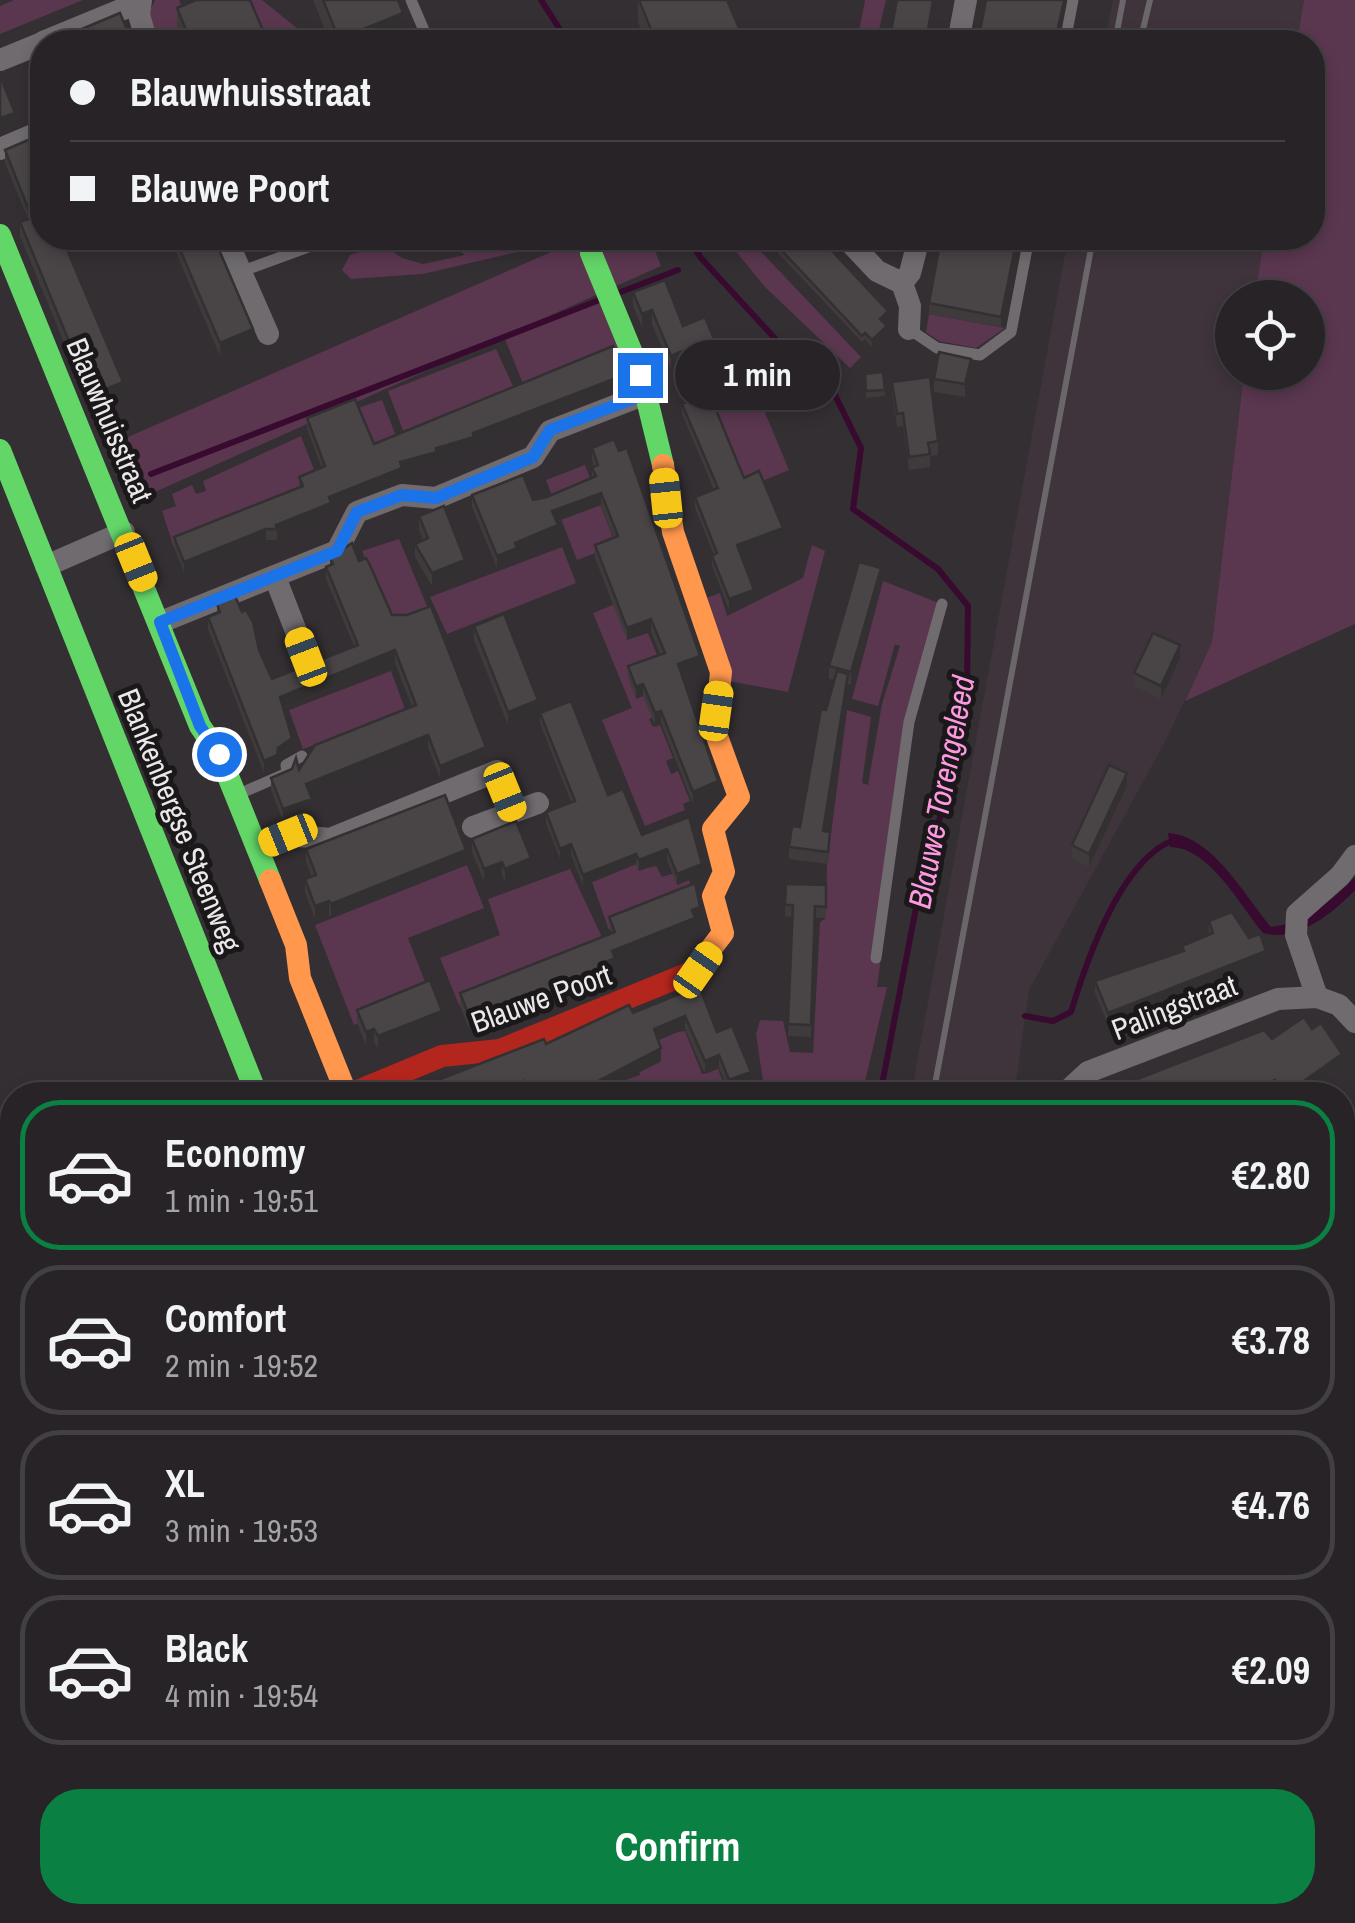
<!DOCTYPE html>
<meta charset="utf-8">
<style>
body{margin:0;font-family:"Archivo Narrow",sans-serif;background:#332f32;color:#f1f3f6;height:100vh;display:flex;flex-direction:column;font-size:38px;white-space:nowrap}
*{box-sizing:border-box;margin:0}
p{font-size:32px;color:#a4a4a7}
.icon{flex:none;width:55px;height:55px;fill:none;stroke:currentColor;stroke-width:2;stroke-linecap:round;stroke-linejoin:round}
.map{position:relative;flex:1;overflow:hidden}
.drawer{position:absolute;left:0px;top:1082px;width:1355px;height:842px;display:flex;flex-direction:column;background:#272326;border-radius:40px 40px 0 0;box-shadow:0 5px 15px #0003,0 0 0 2px #434043}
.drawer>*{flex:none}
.hud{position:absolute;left:30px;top:30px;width:1295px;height:220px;border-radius:40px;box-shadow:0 5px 15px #0003,0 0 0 2px #434043;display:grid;align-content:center;height:220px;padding:0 40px;background:#272326}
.fabs{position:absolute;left:1215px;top:280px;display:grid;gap:20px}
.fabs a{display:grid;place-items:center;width:110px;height:110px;border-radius:50%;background:#272326;box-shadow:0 5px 15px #0003,0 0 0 2px #434043;font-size:50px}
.end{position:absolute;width:45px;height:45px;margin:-22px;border:12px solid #1a73e8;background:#fff;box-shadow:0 0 0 5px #fff}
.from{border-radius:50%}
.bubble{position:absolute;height:70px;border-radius:35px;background:#272326;box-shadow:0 5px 15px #0003,0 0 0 2px #434043;font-size:32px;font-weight:700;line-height:70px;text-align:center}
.car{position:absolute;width:30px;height:60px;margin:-30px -15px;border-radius:12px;box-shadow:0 0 8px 2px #0007;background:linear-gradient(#f5c518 24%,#345 0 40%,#f5c518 0 76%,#345 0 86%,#f5c518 0)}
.hud b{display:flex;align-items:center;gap:35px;height:95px;font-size:38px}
.hud b+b{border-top:2px solid #434043}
.hud i{width:25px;height:25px;background:#f1f3f6}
ul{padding:18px 0 0;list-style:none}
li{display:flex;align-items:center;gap:30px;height:150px;margin:0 20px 15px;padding:0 20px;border:5px solid #434043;border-radius:40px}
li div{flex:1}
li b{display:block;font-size:38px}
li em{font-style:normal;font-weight:700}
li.current{border-color:#0b8043}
li>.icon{width:90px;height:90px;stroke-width:1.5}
.primary-button{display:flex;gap:20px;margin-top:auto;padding:20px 40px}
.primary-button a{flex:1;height:115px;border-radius:40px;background:#0b8043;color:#fff;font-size:40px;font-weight:700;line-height:115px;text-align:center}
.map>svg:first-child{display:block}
</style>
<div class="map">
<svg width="1355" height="1923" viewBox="0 0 1355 1923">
<rect width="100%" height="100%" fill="#342f32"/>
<g fill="#3f343c">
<path d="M1113 0H1304L1297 42H1105Z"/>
<path d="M1068 238H1264L1255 297 1232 298V372L1244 373 1212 642 1166 740 1029 990 1014 1095H911Z"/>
</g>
<g fill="#5a374f">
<path d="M14 0H83L0 34V6Z"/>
<path d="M155 0H179L184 11 211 0H262L314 42H257L177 33 181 42 154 38 148 14Z"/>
<path d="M865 0H886L876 42H857Z"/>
<path d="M1304 0H1355V624L1185 701 1212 642 1244 373 1308 372V298L1255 297 1264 238H1312V42H1297Z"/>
<path d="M237 238H310L269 252 241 248Z"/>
<path d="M444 238H515L511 246 549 238H577L423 274 351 279 342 270 350 255 383 245 402 258 423 264 465 255Z"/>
<path d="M583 238H650L661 266 128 504 105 447Z"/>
<path d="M725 238H748L861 357 850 368 765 287Z"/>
<path d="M601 299 623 352 526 391 505 339Z"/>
<path d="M929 314 1005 328 976 348 939 341 926 332Z"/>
<path d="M496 349 518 397 407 441 388 391Z"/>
<path d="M753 384 789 470 745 488 709 402Z"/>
<path d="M382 400 399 444 370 445 321 465 313 444 355 409Z"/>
<path d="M301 436 318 480 174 548 162 511 176 506 172 494 192 485 196 494 206 491 203 481Z"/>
<path d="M585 465 616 545 577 560 546 480Z"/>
<path d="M399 539 444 647 406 660 362 551Z"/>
<path d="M812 545 825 551 788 692 728 681 701 600 720 593 727 616 803 578Z"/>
<path d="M562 547 576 583 447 634 430 597Z"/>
<path d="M883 581 944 605 913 723 877 987H887L862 1095H765L756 1034 760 1020 783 1021 790 1052 813 1053 820 922 826 918 827 865 847 710 871 717 862 783 868 785 882 704 900 646 895 644 878 706 852 699Z"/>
<path d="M633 597 670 686 656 716 649 719 653 727 660 725 673 758 666 761 671 774 678 771 690 801 683 804 685 810 645 826 602 720 632 708 593 613Z"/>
<path d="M391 671 406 712 303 749 289 710Z"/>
<path d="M636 864 639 870 656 866 662 877 685 870 695 896 609 930 592 882Z"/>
<path d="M467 865 484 908 408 938 430 995 354 1025 315 925Z"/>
<path d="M570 869 606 946 459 1005 440 958 500 935 488 899Z"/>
<path d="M685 1031 702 1074 718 1069 728 1095H599L596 1090 640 1075 639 1071 660 1062 650 1036Z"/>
<path d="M1355 1673V1916L1339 1923H1315L1311 1913 1342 1912 1343 1679Z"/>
</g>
<path fill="#390a2f" d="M1168 833C1213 836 1244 895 1271 927 1305 923 1331 901 1355 877V890C1333 913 1297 943 1263 933 1240 905 1209 847 1170 847Z"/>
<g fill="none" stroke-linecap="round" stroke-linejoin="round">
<g stroke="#390a2f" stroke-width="6">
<path d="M541 0 568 42"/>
<path d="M688 238 701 258 780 344 830 385 861 448 853 509 938 569 968 606 967 685 950 782 920 887 880 1095"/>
<path d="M618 293 678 270"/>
<path d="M151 474 602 299"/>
<path d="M1025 1016 1053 1021 1071 1012C1087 959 1121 858 1176 839"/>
<path d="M739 1923 741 1912"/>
</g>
<g stroke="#6f6b6e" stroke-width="11">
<path d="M411 0 429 42"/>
<path d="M1065 42 1073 0"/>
<path d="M240 272 333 238"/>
<path d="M909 329 937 348 980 355 1011 332 1029 238"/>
<path d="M239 794 287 773 286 765 302 756"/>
<path d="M876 958 909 722 942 604"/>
<path d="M1284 1912 1288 1923"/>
</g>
<g stroke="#6f6b6e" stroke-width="22">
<path d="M141 0 139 15 147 42"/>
<path d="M43 42 140 2"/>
<path d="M958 42 966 0"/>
<path d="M0 60 42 43"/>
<path d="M0 149 42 131"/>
<path d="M226 238 268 334"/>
<path d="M846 238 877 271 902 283 910 273 919 238"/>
<path d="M902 283 910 306 909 329"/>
<path d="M46 566 124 532"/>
<path d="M275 577 306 657"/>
<path d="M161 622 337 551 357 512 402 495 436 498 533 457 550 431 643 395"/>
<path d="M473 827 538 803"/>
<path d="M257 848 288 835 330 839 497 771 513 812"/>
<path d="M1317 997 1296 935 1297 914 1340 876 1355 856"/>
<path d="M1063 1095 1088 1072 1278 999 1317 997 1339 1005 1355 1022"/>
<path d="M1342 1486 1355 1478"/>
<path d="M1342 1538 1355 1573"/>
<path d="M0 1910 12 1903"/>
<path d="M968 1912 969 1923"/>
<path d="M717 1923 719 1912"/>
</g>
<g stroke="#63d668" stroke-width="22">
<path d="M0 235 200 726 219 754 270 880"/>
<path d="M591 253 641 375 663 465"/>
<path d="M0 450 257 1095"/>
</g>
<g stroke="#ff974d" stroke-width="22">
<path d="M663 465 673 532 721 672 715 731 739 797 713 829 724 872 713 896 723 933 694 971"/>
<path d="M270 880 296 945 300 978 347 1095"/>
</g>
<g stroke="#b3261e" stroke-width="22">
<path d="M348 1095 442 1056 500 1050 694 971"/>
<path d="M569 1912 573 1923"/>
</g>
<g stroke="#6a6669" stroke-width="6">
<path d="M1115 42 1123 0"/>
<path d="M1140 42 1150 0"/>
<path d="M933 1095 1093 238"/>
<path d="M766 1923 768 1912"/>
</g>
</g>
<g fill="#3f3b3d">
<path d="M313 0H398L403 39 394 42H330Z"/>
<path d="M638 0H727L745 42H646L638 22Z"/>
<path d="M177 8 268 42H181L177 33Z"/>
<path d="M5 150 42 238 123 395 91 408 20 236V222L28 219 5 163Z"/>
<path d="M170 238H214L253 343 220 356Z"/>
<path d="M764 238H820L888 317 883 322 887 333 872 347 865 339 862 342Z"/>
<path d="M1019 238 1001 327 929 314V303Z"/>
<path d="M633 292 683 326 724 377 702 386 692 360 671 369 652 324 642 327 633 306Z"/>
<path d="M883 372 885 396 866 398 865 374Z"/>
<path d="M971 372 965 397 934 392V379Z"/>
<path d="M892 382 938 441V455L930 456V467L909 470 903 426 897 427 892 395Z"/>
<path d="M624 386 474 443V448L437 458V463L402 472V479L331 507V514L277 535V540H266L184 572 174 548V537L299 488V477L322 468 307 429V418L374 444Z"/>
<path d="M682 404 744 478 783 538 740 554 754 600 729 610 712 566V556L714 555 695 508V497L714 490 682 414Z"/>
<path d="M592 448 700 668 682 675 718 793 693 804 661 723 655 725 643 696 636 699 628 678V666L660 654 651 632 627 640 595 558V545L614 538 601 505 556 522 558 537 517 554V560L497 568 472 507V495L533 500 547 497 592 478V468L594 467 592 460Z"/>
<path d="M419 516 465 573 432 586 415 557V544L423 540 419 529Z"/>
<path d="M330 558 359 561 392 615 486 759 440 778 428 747 310 794 312 811 283 821 271 790V778L299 770 412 707 395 663 284 708 292 751 278 760 277 767 264 773 208 629V617L217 613V604L259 650 272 679 354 646 326 579V567L330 565Z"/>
<path d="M881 581 851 685 848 684 825 831 830 844 828 864 789 859V847L800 827 826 710 835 680 829 679V666Z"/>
<path d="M474 626 538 713 508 725 474 640Z"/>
<path d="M1180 658 1161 699 1134 686V673Z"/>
<path d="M540 713 642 835 689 817 702 875 677 885 667 860 639 871 636 864 583 886 571 855 560 859 546 823V812L571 802 540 723Z"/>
<path d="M1127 786 1089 867 1072 859V845Z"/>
<path d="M472 839 531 871 505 882 502 875 484 882 472 852Z"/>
<path d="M306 849 466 863 331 917 329 914 315 919 305 892V879L312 877 306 862Z"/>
<path d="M786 884 826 885V918H815L811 1037 788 1036 793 917 785 916Z"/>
<path d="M609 917 700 920 695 922V931L615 963V971L609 973V982L480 1033 477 1025 469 1029 460 1006V993L611 933Z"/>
<path d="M1209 921 1249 938 1266 963 1108 1025 1095 993V981L1182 951V946L1209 935Z"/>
<path d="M699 986 717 1032 751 1085 729 1093 719 1068 705 1074 685 1029 658 1040 661 1061 596 1095H399L633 1013Z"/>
<path d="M357 1010 442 1024 378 1049 374 1042 366 1045 357 1023Z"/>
<path d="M1312 1029 1342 1066 1301 1095H1276L1275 1092 1267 1095H1127V1083L1272 1039Z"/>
<path d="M452 1912H507V1920L498 1923H456Z"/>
<path d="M624 1912H694L692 1923H628Z"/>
</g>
<g fill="#333032">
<path d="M1064 0H1066L1057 42H1055Z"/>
<path d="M403 13V39L394 42H339V39Z"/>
<path d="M15 113V126L0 131V118Z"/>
<path d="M1017 238H1019L1001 327V317Z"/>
<path d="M652 310V324L642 327V314Z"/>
<path d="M888 311V317L880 325V319Z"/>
<path d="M887 326V333L872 347V340Z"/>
<path d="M253 329V343L220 356V343Z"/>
<path d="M692 347V360L671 369V356Z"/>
<path d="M971 359V372L965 397V384Z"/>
<path d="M724 364V377L702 386V372Z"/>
<path d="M624 375V386L474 443V448L437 458V463L402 472V479L331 507V514L277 535 276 525 400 462Z"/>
<path d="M123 382V395L91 408V395Z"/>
<path d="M601 493V505L552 523V511Z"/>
<path d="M558 525V537L517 554V560L497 568V556L515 543Z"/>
<path d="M783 528V538L737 556V545Z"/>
<path d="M266 529V540L184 572V562Z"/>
<path d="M465 560V573L432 586V573Z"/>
<path d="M881 568V581L851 685V672Z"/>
<path d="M754 590V600L729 610V599Z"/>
<path d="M651 619V632L627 640V628Z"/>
<path d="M1180 645V658L1161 699V686Z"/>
<path d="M395 650V663L280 709V697Z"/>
<path d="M700 656V668L678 676V664Z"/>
<path d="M848 674V686L823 843V831Z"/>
<path d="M643 684V696L636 699V687Z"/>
<path d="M538 700V713L508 725V712Z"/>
<path d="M661 711V723L655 725V713Z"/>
<path d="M428 735V747L306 796V784Z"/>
<path d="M292 738V751L278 760 277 767 264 773V761L278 748Z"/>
<path d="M486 747V759L440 778V766Z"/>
<path d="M1127 773V786L1089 867V854Z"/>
<path d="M718 781V793L693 804V792Z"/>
<path d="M312 799V811L283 821V809Z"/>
<path d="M571 844V855L560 859V849Z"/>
<path d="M667 849V860L639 871V860Z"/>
<path d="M466 850V863L331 917V904Z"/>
<path d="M636 854V864L583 886V875Z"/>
<path d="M531 858V871L505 882V869Z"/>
<path d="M502 862V875L484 882V869Z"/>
<path d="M702 864V875L677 885V874Z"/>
<path d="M329 901V914L315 919V906Z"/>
<path d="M700 907V920L695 922V931L615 963V971L609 973V982L480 1033V1020L606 962 612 951Z"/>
<path d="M1266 951V963L1108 1025V1013Z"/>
<path d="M442 1011V1024L378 1049V1036Z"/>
<path d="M477 1012V1025L469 1029V1016Z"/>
<path d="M685 1016V1029L654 1042V1029Z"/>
<path d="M374 1029V1042L366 1045V1032Z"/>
<path d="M661 1048V1061L596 1095H566Z"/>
<path d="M1342 1054V1066L1301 1095H1284Z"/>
<path d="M719 1055V1068L705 1074V1061Z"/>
<path d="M751 1072V1085L729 1093V1080Z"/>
<path d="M1275 1080V1092L1267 1095H1235Z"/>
<path d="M524 1081V1094L522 1095H489Z"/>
<path d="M1355 1133V1145L1346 1149V1137Z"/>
<path d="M1355 1171V1183L1342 1188V1175Z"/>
<path d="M1355 1422V1436L1342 1443V1430Z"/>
<path d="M494 1912H507V1920L498 1923H490V1914Z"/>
</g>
<g fill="#494547" stroke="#333032" stroke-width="2.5">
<path d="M196 0H250L268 42H191L177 8Z"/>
<path d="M323 0H398L403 13 339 39Z"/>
<path d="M639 0H727L745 42H656Z"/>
<path d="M897 0H933L926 42H889Z"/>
<path d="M986 0H1064L1055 42H978Z"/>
<path d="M120 13 132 42H88L82 29Z"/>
<path d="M0 76 15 113 0 118Z"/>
<path d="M42 134V238H62L123 382 91 395 20 222 32 218 5 150Z"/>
<path d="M175 238H214L253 329 220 343Z"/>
<path d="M770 238H820L888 311 880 319 887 326 872 340 865 333 862 336Z"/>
<path d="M941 238H1017L1001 317 929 303Z"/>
<path d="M665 280 683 326 705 317 724 364 702 372 692 347 671 356 652 310 642 314 633 292Z"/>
<path d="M613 346 624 375 473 433 474 437 436 448 437 452 400 462 402 468 329 497 331 503 276 525 277 529H266L184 562 174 537 303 486 299 477 325 466 307 418 355 399 374 444Z"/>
<path d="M939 352 971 359 965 384 934 379Z"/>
<path d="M883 372 885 390 866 391 865 374Z"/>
<path d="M930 377 938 441 928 443 930 454 909 457 903 413 897 414 892 382Z"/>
<path d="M709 393 744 478 759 471 783 528 737 545 754 590 729 599 712 556 717 553 695 497 718 488 682 404Z"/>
<path d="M614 439 619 451 627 448 700 656 678 664 718 781 693 792 661 711 655 713 643 684 636 687 628 666 665 653 651 619 627 628 595 545 618 536 601 493 552 511 558 525 515 543 517 548 497 556 472 495 523 475 533 500 547 497 596 476 592 468 598 465 592 448Z"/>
<path d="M444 506 465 560 432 573 415 544 428 538 419 516Z"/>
<path d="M352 543 359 561 366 558 369 563 392 615H407L431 606 486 747 440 766 428 735 306 784 312 799 283 809 271 778 292 769 296 758 299 770 315 745 416 705 395 650 280 697 292 738 278 748 277 755 264 761 208 617 220 612 217 604 235 596 242 612 246 610 253 622 259 650 272 679 358 645 326 567 333 564 330 558Z"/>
<path d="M859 562 881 568 851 672 829 666Z"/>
<path d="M504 614 538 700 508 712 474 626Z"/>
<path d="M1153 633 1180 645 1161 686 1134 673Z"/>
<path d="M837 671 848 674 823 831 830 832 828 852 789 847 792 826 800 827 821 709 826 710Z"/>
<path d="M571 701 608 795 623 789 642 835 689 817 702 864 677 874 667 849 639 860 636 854 583 875 571 844 560 849 546 812 575 801 540 713Z"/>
<path d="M1109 765 1127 773 1089 854 1072 845Z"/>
<path d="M445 795 466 850 331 904 329 901 315 906 305 879 316 875 306 849Z"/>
<path d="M516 821 531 858 505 869 502 862 484 869 472 839Z"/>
<path d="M695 883 700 907 692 910 695 918 612 951 615 958 606 962 609 969 480 1020 477 1012 469 1016 460 993 615 932 609 917Z"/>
<path d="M786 884 826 885V907L815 906 811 1025 788 1024 793 905H785Z"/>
<path d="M1232 912 1249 938 1260 934 1266 951 1108 1013 1095 981 1184 951 1182 946 1213 933 1209 921Z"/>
<path d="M430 980 442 1011 378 1036 374 1029 366 1032 357 1010Z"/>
<path d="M699 986 717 1032 732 1026 751 1072 729 1080 719 1055 705 1061 685 1016 654 1029 661 1048 579 1091 566 1095H529L524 1081 489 1095H399L544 1039 546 1044 629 1005 633 1013Z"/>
<path d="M1304 1017 1312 1029 1321 1023 1342 1054 1284 1095H1281L1275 1080 1235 1095H1132L1127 1083 1264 1030 1272 1039Z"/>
<path d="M741 1089 743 1095H726Z"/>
<path d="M1341 1090 1350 1112 1355 1110V1133L1346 1137 1355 1160V1171L1342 1175V1095H1329Z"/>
<path d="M1355 1383V1422L1342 1430V1391Z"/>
<path d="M49 1912H187L191 1923H26Z"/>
<path d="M296 1912H302L307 1923H272Z"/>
<path d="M457 1912H494L490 1914 493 1923H461Z"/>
<path d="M629 1912H691L689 1923H633Z"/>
<path d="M1006 1912H1052L1053 1923H1006Z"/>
<path d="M1100 1912H1127L1128 1923H1100Z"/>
<path d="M1154 1912H1277L1281 1923H1150L1147 1916Z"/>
</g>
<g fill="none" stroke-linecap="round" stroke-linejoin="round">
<path stroke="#1a73e8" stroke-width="12" d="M219 754 200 726 160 622 337 551 357 512 402 495 436 498 533 457 550 430 643 395 640 375"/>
</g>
<g text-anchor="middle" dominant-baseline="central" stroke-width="10" stroke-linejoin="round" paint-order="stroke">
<g font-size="30" fill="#ece7ea" stroke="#1b181a">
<text transform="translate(110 420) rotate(67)">Blauwhuisstraat</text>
<text transform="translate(180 820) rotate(68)">Blankenbergse Steenweg</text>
<text transform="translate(541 998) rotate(-20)">Blauwe Poort</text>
<text transform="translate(1174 1007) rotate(-21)">Palingstraat</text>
</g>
<g font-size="32" font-style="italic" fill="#fd99e1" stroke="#1b181a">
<text transform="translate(941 792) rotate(-79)">Blauwe Torengeleed</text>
</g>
</g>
</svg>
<div class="fabs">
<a><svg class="icon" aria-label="locate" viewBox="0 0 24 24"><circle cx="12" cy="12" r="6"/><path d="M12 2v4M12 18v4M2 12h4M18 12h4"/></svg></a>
</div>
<i class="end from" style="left:219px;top:754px"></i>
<i class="end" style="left:640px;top:375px"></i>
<div class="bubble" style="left:675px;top:340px;width:165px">1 min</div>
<i class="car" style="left:666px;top:498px;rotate:354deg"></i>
<i class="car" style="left:136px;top:562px;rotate:158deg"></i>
<i class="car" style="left:306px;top:657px;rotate:339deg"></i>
<i class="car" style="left:716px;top:711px;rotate:8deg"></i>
<i class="car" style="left:505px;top:792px;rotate:158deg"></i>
<i class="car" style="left:288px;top:835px;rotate:248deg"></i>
<i class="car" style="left:698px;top:970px;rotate:35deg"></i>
<div class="hud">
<b><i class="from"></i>Blauwhuisstraat</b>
<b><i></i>Blauwe Poort</b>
</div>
<section class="drawer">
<ul>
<li class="current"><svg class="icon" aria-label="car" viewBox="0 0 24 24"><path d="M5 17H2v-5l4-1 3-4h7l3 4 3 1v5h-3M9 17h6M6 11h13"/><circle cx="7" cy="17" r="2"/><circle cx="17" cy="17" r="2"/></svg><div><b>Economy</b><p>1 min · 19:51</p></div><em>€2.80</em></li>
<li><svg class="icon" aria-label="car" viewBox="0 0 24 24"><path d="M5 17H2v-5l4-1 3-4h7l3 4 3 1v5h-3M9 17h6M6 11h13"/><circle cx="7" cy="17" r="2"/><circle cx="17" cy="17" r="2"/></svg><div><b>Comfort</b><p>2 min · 19:52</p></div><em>€3.78</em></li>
<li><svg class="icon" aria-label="car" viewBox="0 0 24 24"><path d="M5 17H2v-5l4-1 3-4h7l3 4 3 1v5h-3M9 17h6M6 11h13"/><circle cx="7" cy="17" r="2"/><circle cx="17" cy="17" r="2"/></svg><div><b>XL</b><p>3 min · 19:53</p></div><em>€4.76</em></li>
<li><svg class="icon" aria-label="car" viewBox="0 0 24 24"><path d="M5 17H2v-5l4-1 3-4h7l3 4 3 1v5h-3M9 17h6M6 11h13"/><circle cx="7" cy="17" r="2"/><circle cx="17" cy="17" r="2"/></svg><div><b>Black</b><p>4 min · 19:54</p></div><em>€2.09</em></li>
</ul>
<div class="primary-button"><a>Confirm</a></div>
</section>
</div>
